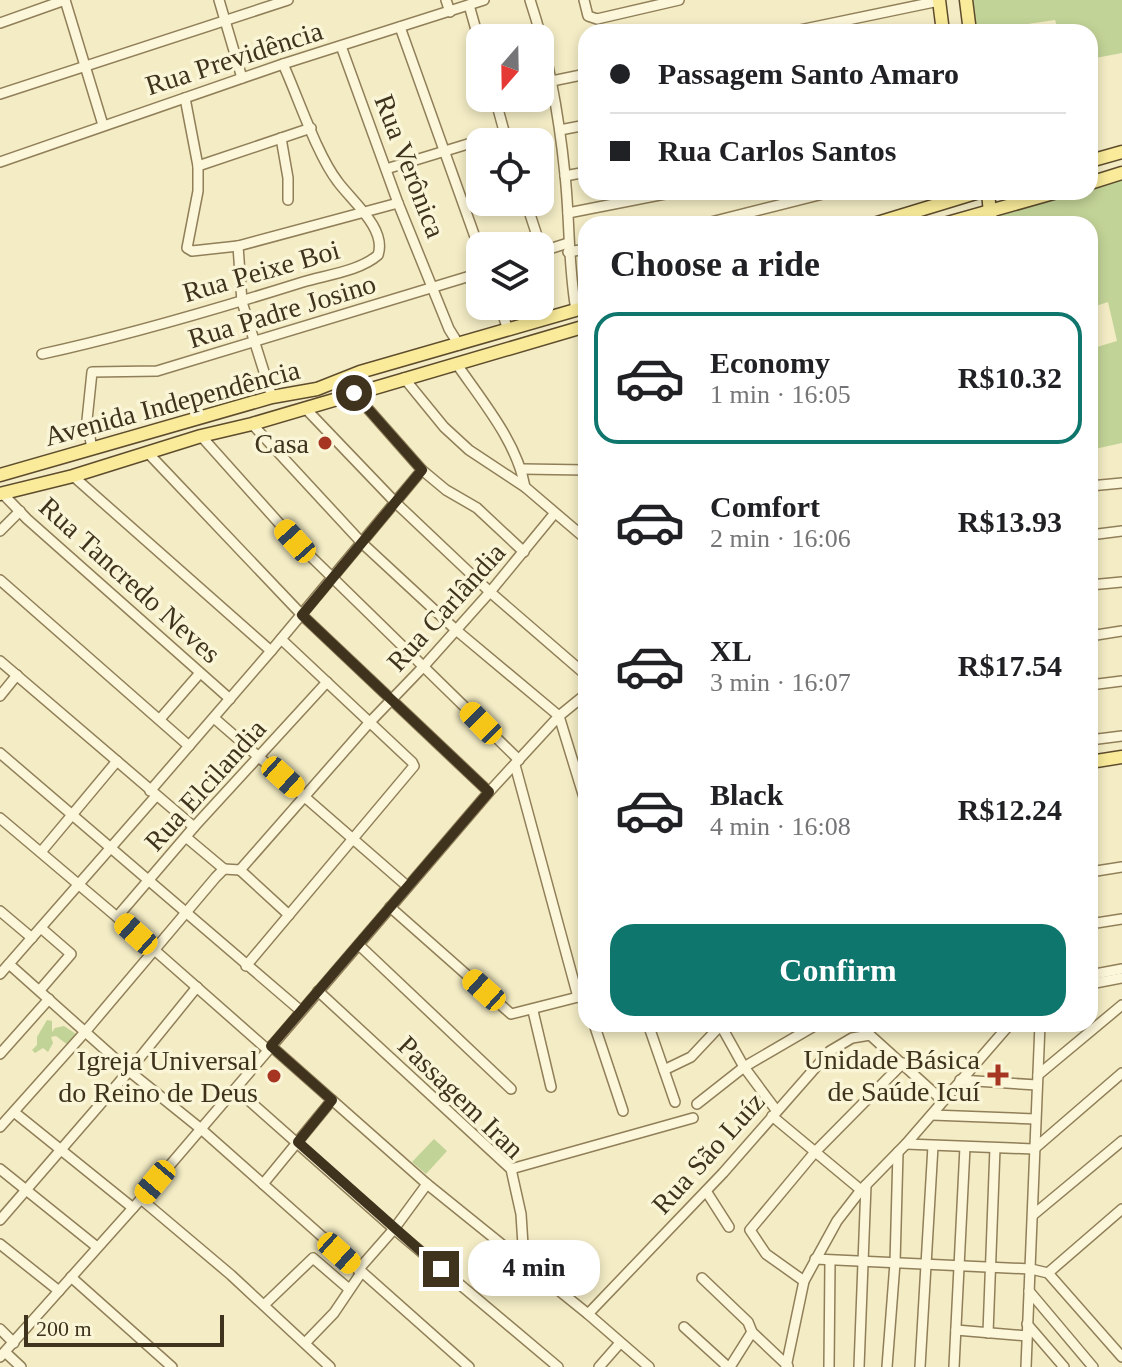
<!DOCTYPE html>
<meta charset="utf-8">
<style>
body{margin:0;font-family:Georgia,serif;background:#f6f6f6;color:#202124;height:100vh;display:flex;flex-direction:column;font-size:30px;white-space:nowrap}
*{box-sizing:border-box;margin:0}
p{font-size:26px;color:#757577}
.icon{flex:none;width:44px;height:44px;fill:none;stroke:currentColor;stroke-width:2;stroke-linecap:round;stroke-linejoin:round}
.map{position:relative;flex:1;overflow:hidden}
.drawer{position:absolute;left:578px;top:216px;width:520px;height:816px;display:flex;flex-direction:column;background:#fff;border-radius:24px;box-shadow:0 4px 12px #0003}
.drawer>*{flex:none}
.guide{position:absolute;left:578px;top:24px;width:520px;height:176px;border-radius:24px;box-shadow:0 4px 12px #0003;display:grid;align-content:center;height:176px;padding:0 32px;background:#fff}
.needle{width:52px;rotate:200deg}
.fabs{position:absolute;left:466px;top:24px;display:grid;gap:16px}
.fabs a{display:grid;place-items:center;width:88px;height:88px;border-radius:16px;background:#fff;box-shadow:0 4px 12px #0003;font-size:40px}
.scale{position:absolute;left:24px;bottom:20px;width:200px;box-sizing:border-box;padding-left:8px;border:4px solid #3f331e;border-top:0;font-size:22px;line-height:28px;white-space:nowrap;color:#3f331e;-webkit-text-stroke:6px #f9f5d6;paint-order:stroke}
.end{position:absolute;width:36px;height:36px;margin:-18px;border:10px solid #3f331e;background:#fff;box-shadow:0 0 0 4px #fff}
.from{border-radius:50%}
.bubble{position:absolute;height:56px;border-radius:24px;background:#fff;box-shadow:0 4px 12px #0003;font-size:26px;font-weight:800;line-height:56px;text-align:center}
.car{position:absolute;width:24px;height:48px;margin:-24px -12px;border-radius:10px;box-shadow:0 0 6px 2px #0007;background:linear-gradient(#f5c518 24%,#345 0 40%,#f5c518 0 76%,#345 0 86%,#f5c518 0)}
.guide b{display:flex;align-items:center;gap:28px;height:76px;font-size:30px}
.guide b+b{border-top:2px solid #e0e0e0}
.guide i{width:20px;height:20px;background:#202124}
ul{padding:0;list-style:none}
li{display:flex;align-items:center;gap:24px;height:132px;margin:0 16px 12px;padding:0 16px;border:4px solid transparent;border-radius:24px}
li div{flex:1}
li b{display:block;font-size:30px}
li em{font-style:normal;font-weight:800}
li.selected{border-color:#0f766e}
li>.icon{width:72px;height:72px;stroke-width:1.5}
h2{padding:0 32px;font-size:36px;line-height:96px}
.primary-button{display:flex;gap:16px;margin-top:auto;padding:16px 32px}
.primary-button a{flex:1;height:92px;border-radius:24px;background:#0f766e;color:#fff;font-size:32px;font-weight:800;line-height:92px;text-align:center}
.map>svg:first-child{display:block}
</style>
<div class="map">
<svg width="1122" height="1367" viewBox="0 0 1122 1367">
<rect width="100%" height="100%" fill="#f3ecc5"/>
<g fill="#c2d397">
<path d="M972 0H1122V53L1090 59V32H1059L1055 20 975 32Z"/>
<path d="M1122 180V443L1090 450V349L1117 341 1108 302 1090 308V224H998L997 216 1081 192H1090V190Z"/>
<path d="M47 1020 52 1021V1032L55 1028 64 1026 76 1034 68 1045 56 1036 51 1037 53 1043 48 1052 43 1048 35 1053 32 1050 37 1045V1037Z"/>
<path d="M434 1139 447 1151 426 1174 412 1162Z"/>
</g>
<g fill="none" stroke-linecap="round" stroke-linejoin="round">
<g stroke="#907f58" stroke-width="12">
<g id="minor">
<path d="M65 0 103 125"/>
<path d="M219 0 242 78"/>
<path d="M446 0 450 12"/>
<path d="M530 0C549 57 559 115 565 175 570 221 568 265 576 310"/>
<path d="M584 0 588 16 597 19 679 0"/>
<path d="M469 5 480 44"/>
<path d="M0 23 65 0"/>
<path d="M400 27 480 251"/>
<path d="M790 32 939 1"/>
<path d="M341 46 398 203 449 329 459 345"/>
<path d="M552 81 586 74"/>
<path d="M0 94 288 0"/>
<path d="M185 98 198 166V191L187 248 192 251 238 246 398 203"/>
<path d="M495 98 507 142"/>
<path d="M560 130 586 125"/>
<path d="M281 138 288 178V200"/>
<path d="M0 162 283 64 484 0"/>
<path d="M198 166 311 128"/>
<path d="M386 169 504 133"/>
<path d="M565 176 586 172"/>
<path d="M526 202 542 251"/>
<path d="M568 213 675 192"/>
<path d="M703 224 831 192"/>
<path d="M238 246 242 302 272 397"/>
<path d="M540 252 568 243"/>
<path d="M568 252 586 249"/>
<path d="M500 306 508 330"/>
<path d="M42 354C130 335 217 309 303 282 326 275 360 271 378 255 387 229 352 201 338 182 317 155 298 97 283 64"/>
<path d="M456 363C482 401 517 442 525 487"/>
<path d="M404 378 444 427 469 450 525 487 586 539"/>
<path d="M354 393 422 470 446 490 477 508 524 552"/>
<path d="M305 408 396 503 490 592 586 675"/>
<path d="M252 424 362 543 456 630 559 716 586 804"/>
<path d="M201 436 295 541 519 760"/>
<path d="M92 449 87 420 92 372 157 371 480 273"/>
<path d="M148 453 302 615 489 792"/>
<path d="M522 469 586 470"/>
<path d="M73 476 271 651"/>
<path d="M1090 486 1122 483"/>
<path d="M2 493 27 519 230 699"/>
<path d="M0 531 20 511"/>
<path d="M1090 535 1122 531"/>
<path d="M0 580 189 746"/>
<path d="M1090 585 1122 582"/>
<path d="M1090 636 1122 631"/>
<path d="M0 661 194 827"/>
<path d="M1090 685 1122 681"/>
<path d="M0 696 17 675"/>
<path d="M214 718 407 886"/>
<path d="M160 719 200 673"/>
<path d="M1090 740 1122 736"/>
<path d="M0 753 301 1011"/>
<path d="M515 765 578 997"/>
<path d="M150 791 271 651 422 470"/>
<path d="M0 818 117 917 268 1050"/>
<path d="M187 838 224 869"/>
<path d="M41 852 117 761"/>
<path d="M240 870 369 723 424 666 490 592 554 514"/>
<path d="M240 870 289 915"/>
<path d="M1090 872 1122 867"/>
<path d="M390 907 511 1014 586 995"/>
<path d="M0 911 32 938"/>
<path d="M117 917 194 827 327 682"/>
<path d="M1090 924 1122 919"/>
<path d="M359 945 511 1089"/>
<path d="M9 964 129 1071 201 1129 469 1367"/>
<path d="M246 966 414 766 412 762 281 639"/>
<path d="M0 974 156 796"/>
<path d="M1090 975 1122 969"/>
<path d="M1090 984 1122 978"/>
<path d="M40 990 71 954 41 928"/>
<path d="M318 991 511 1169 521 1214 524 1261"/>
<path d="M533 1011 551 1087"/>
<path d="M594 1024 623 1111"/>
<path d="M648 1024 675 1102"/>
<path d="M720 1024 744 1067 776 1110"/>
<path d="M271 1046 427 1184 588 1314 649 1367"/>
<path d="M0 1054 49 999"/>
<path d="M664 1070 691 1057 722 1024"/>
<path d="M1038 1075 1122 1005"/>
<path d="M960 1080 1037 1085"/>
<path d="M236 1089 394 1229 558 1367"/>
<path d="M697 1104 744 1067 816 1025"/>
<path d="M14 1112 133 1208"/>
<path d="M932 1115 1035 1119"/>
<path d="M772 1116 861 1190"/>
<path d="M0 1127 85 1032 216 877 224 869 240 870"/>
<path d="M906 1144 1034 1149 1122 1073"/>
<path d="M0 1169 97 1247"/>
<path d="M511 1169 693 1118"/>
<path d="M263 1184 332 1100"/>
<path d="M706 1191 729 1227"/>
<path d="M141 1199 231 1275 330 1367"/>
<path d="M1033 1215 1122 1141"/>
<path d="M0 1220 129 1071 197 987"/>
<path d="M0 1244 59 1291"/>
<path d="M815 1259 1031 1269 1048 1273 1122 1357"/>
<path d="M358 1270 394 1229 427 1184"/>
<path d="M1048 1273 1122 1209"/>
<path d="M71 1277 172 1367"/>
<path d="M702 1278 748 1322 752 1332 788 1366"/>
<path d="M804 1281 766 1254 750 1230 815 1152 903 1063"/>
<path d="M1029 1291 1093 1367"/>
<path d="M264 1305 313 1258 349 1289"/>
<path d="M588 1314 723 1173 830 1051 852 1038 870 1035 943 1101"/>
<path d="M1027 1324 1064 1367"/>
<path d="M684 1327 728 1367"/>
<path d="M0 1329 14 1343"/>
<path d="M956 1330 1027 1336"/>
<path d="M988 1333 995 1148"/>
<path d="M306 1342 334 1313 361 1273"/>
<path d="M5 1352 21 1367"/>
<path d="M0 1357 141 1199 489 792 559 716 586 694"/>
<path d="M599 1367 620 1343"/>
<path d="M730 1367 752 1332"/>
<path d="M786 1367 804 1281 837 1221 861 1190 906 1144 1010 1024"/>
<path d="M829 1367 830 1261"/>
<path d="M859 1367 866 1185"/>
<path d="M887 1367 895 1263 898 1152"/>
<path d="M920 1367 933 1146"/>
<path d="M954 1367 965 1147"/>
<path d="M1026 1367 1040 1024"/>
</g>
</g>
<g stroke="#5e4c2d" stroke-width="15">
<g id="major">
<path d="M939 0 943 32"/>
<path d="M966 0 970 32"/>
<path d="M1090 161 1122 152"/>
<path d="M1090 183 1122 173"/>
<path d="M988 192 991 224"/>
<path d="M874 224 979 192"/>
<path d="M944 224 1057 192"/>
<path d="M0 475 272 397 317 389 360 372 586 307"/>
<path d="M0 494 73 476 201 436 252 424 586 326"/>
<path d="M1090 762 1122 757"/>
</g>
</g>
<use href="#minor" stroke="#fcf7da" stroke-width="9"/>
<use href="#major" stroke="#f9eb9a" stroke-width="12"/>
</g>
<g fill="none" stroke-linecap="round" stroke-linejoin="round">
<path stroke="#3f331e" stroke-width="10" d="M354 393 422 470 302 615 489 792 271 1046 332 1100 298 1142 441 1269"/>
</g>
<g fill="#a63622" stroke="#f9f5d6" stroke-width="3">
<circle cx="325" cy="443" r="8"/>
<path d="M994 1063h8v8h8v8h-8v8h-8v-8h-8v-8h8z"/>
<circle cx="274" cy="1076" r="8"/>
</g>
<g text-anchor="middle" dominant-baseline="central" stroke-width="7" stroke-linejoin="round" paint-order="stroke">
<g font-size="28" fill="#3f331e" stroke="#f9f5d6">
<text transform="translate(234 58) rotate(-18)">Rua Previdência</text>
<text transform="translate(410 166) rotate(69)">Rua Verônica</text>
<text transform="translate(261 271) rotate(-16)">Rua Peixe Boi</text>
<text transform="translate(282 311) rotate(-17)">Rua Padre Josino</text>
<text transform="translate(172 403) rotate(-15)">Avenida Independência</text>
<text transform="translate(130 580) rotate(42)">Rua Tancredo Neves</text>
<text transform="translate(446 607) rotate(-48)">Rua Carlândia</text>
<text transform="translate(205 785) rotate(-48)">Rua Elcilandia</text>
<text transform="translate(461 1097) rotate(44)">Passagem Iran</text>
<text transform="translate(708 1153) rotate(-48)">Rua São Luíz</text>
</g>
<g font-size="28" fill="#3f331e" stroke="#f9f5d6" text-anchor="end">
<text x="309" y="443">Casa</text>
<text x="980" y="1059">Unidade Básica<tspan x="980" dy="32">de Saúde Icuí</tspan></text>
<text x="258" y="1060">Igreja Universal<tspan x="258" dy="32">do Reino de Deus</tspan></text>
</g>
</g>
</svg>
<div class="fabs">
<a><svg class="needle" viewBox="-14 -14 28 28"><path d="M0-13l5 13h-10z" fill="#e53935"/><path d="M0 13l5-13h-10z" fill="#757577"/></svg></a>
<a><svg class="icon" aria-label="locate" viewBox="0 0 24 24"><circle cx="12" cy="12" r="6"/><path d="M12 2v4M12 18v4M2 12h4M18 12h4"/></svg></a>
<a><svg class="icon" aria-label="layers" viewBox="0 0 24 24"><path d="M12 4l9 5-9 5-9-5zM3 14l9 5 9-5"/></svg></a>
</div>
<div class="scale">200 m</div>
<i class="end from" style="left:354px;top:393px"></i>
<i class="end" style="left:441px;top:1269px"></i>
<div class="bubble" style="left:468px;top:1240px;width:132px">4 min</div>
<i class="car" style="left:295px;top:541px;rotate:318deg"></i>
<i class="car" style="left:481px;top:723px;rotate:315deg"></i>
<i class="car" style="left:283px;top:777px;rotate:132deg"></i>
<i class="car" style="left:136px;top:934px;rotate:312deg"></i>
<i class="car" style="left:484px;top:990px;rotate:312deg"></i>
<i class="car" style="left:155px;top:1182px;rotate:220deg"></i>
<i class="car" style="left:339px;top:1253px;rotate:132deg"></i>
<div class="guide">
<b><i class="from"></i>Passagem Santo Amaro</b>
<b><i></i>Rua Carlos Santos</b>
</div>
<section class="drawer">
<h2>Choose a ride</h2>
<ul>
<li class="selected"><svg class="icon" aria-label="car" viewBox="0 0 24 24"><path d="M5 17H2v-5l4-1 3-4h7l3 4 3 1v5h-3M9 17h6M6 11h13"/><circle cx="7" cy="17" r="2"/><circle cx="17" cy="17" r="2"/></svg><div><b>Economy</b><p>1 min · 16:05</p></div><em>R$10.32</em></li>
<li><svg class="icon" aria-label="car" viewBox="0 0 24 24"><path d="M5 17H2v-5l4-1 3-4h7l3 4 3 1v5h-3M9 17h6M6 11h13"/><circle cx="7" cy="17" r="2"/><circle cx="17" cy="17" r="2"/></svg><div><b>Comfort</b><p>2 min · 16:06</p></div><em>R$13.93</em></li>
<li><svg class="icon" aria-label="car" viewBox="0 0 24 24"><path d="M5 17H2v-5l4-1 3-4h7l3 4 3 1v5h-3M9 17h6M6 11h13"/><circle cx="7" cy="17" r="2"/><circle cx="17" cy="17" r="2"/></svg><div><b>XL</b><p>3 min · 16:07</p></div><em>R$17.54</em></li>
<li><svg class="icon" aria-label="car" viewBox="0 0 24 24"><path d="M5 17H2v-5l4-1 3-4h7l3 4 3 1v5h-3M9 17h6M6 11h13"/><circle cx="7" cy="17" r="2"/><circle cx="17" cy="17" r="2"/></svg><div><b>Black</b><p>4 min · 16:08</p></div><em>R$12.24</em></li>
</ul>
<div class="primary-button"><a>Confirm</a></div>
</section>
</div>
